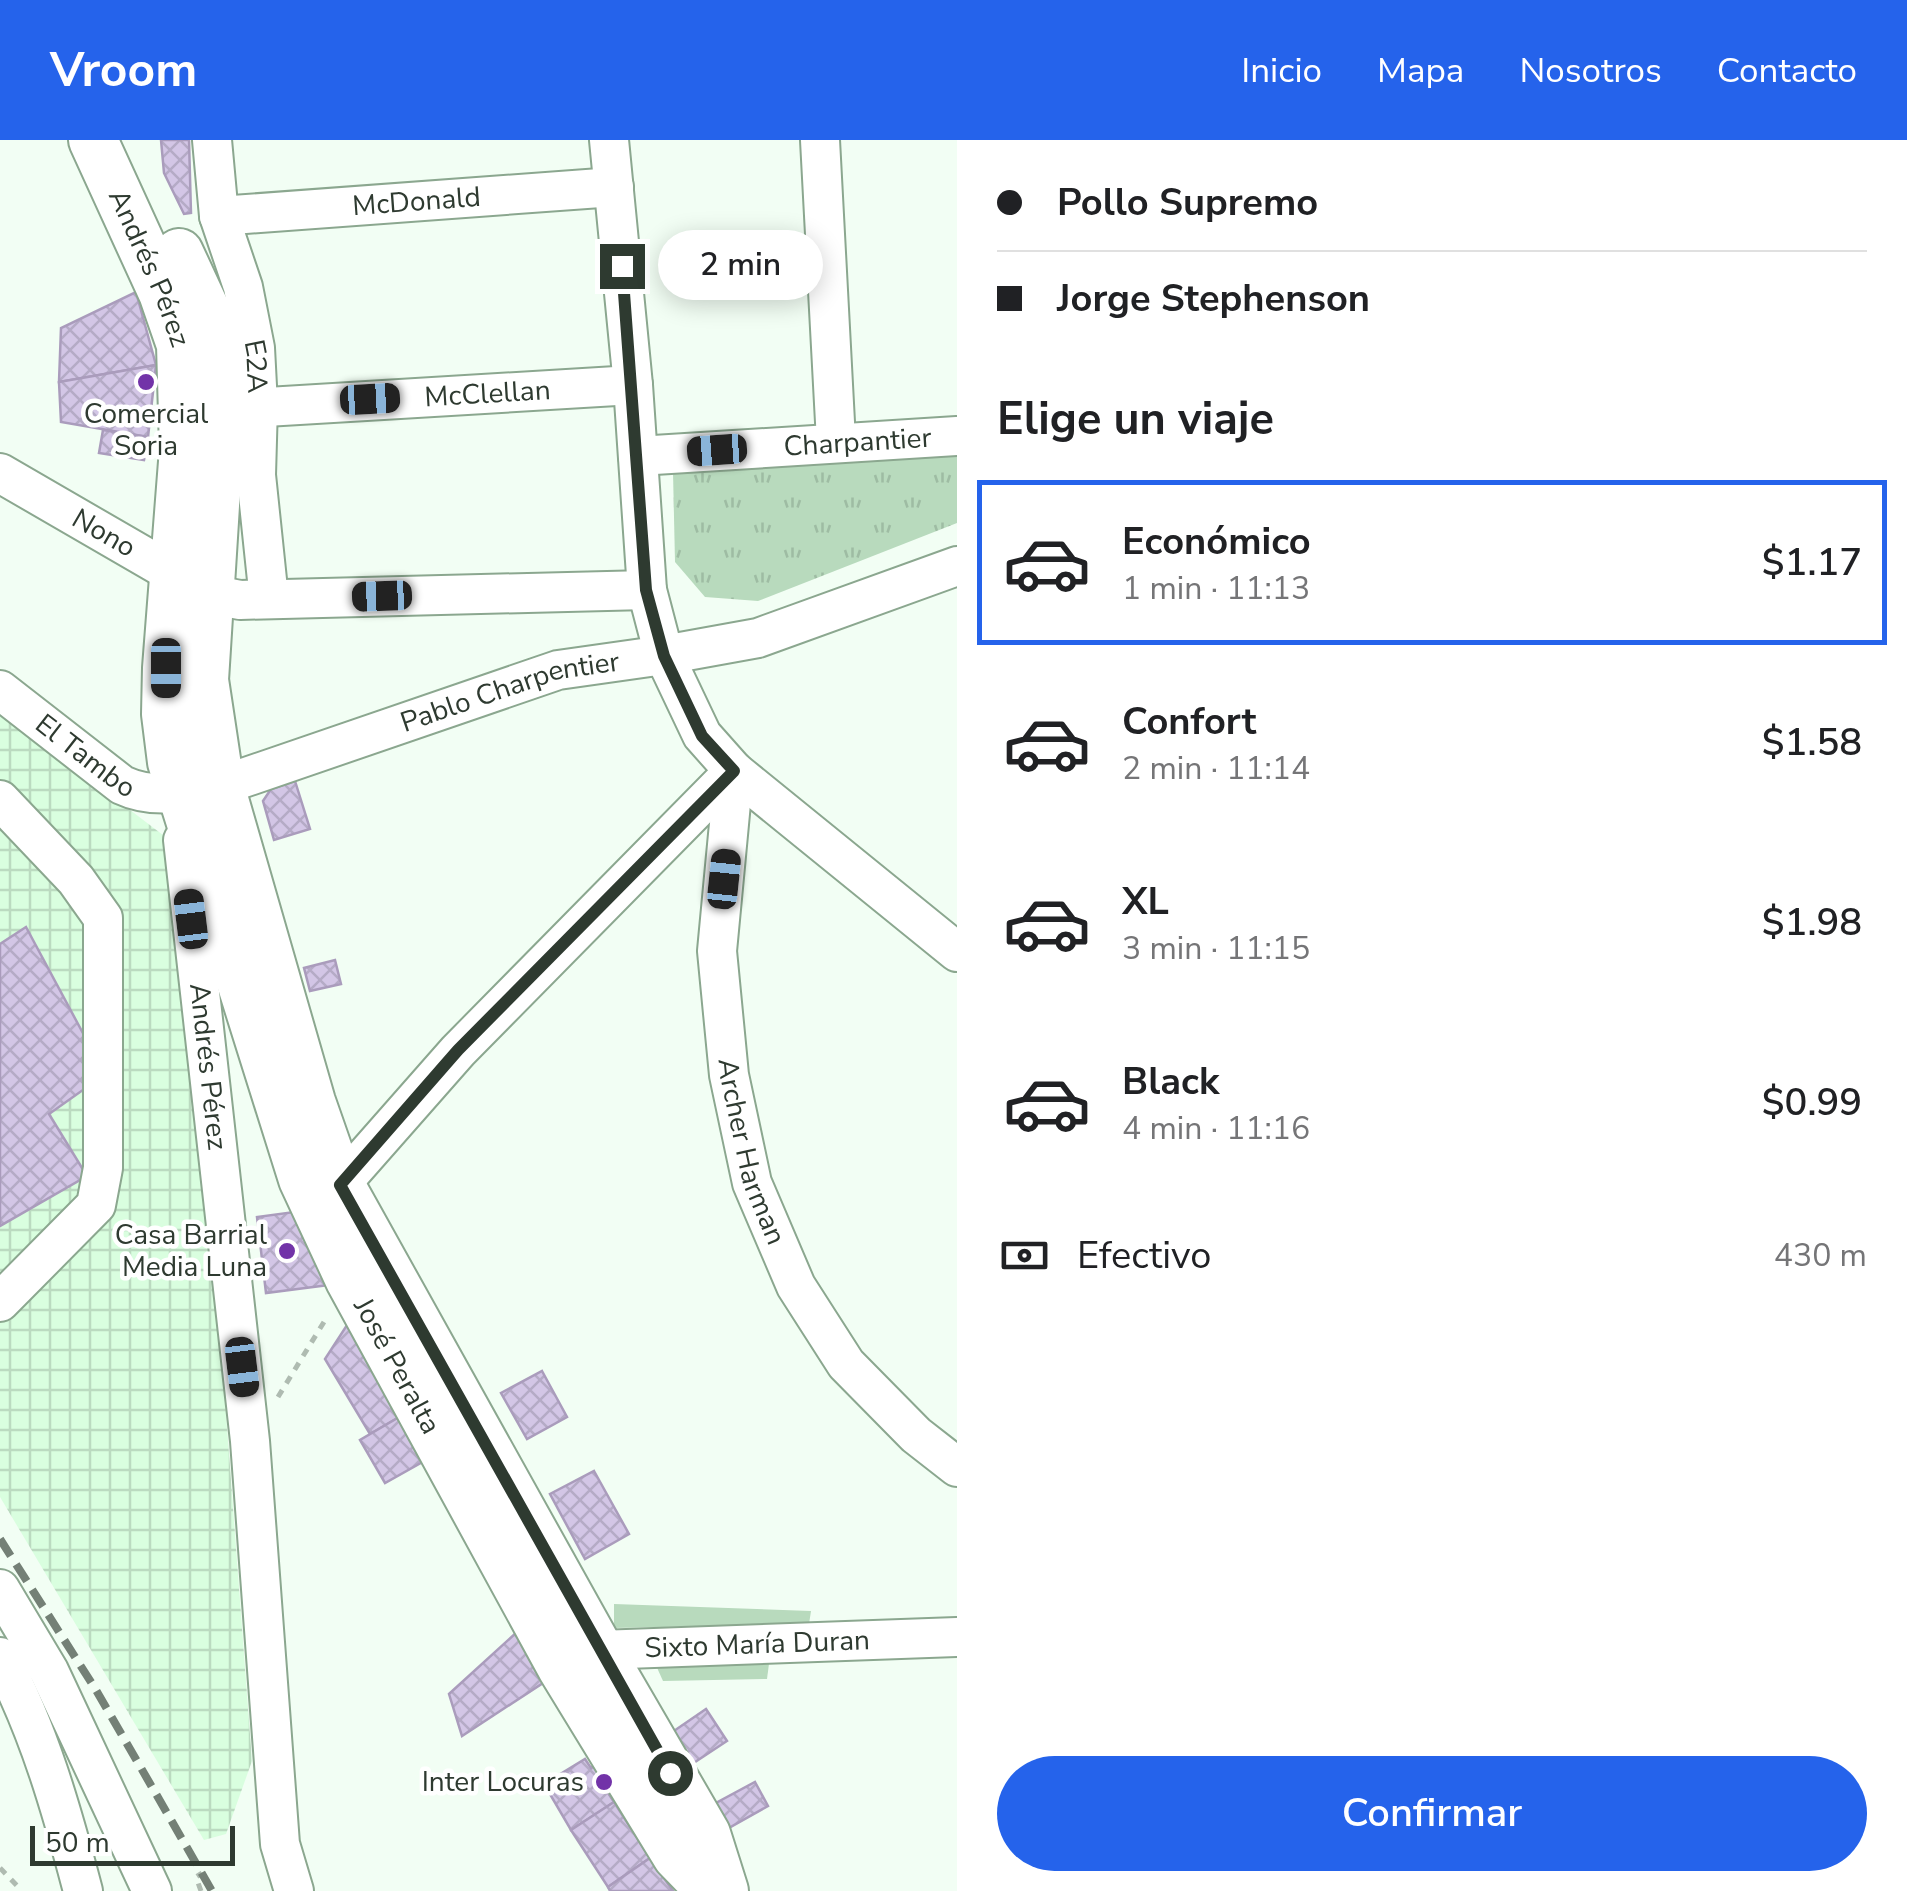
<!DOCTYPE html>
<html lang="es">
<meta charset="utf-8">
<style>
body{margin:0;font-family:"Nunito Sans",sans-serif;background:#f2f2f2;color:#202124;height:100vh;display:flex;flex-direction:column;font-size:38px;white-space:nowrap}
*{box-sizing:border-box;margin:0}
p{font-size:32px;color:#757577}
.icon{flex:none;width:55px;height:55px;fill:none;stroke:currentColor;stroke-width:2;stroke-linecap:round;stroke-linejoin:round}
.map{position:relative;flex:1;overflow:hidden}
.panel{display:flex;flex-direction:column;background:#fff;width:950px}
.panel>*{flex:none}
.top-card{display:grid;align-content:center;height:220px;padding:0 40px;background:#fff}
.scale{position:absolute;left:30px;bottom:25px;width:205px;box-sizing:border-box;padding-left:10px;border:5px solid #2e3a30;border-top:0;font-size:28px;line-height:35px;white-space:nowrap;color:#2e3a30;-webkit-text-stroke:8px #fff;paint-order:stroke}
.end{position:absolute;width:45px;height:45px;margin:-22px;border:12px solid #2e3a30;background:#fff;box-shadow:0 0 0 5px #fff}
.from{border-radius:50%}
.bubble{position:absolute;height:70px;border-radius:35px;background:#fff;box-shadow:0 5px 25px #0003;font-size:32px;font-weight:600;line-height:70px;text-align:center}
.car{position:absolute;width:30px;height:60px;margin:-30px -15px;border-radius:12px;box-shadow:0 0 8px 2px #0007;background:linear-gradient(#222 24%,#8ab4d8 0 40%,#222 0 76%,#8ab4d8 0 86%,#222 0)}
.top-card b{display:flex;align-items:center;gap:35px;height:95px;font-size:38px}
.top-card b+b{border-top:2px solid #e0e0e0}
.top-card i{width:25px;height:25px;background:#202124}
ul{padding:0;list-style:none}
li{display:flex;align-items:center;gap:30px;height:165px;margin:0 20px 15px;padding:0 20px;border:5px solid transparent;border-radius:0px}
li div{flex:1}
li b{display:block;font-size:38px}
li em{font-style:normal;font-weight:600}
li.on{border-color:#2563eb}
li>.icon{width:90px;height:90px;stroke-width:1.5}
h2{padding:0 40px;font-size:45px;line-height:120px}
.pay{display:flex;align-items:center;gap:25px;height:110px;padding:0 40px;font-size:38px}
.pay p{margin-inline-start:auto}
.button{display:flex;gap:20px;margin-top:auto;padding:20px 40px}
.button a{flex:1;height:115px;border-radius:60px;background:#2563eb;color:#fff;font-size:40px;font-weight:600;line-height:115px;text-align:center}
header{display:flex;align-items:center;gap:60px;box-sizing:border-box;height:140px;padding:0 50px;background:#2563eb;color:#fff}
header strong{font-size:48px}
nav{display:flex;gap:55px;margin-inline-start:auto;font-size:35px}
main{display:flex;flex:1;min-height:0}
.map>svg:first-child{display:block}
</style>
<header>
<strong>Vroom</strong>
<nav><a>Inicio</a><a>Mapa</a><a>Nosotros</a><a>Contacto</a></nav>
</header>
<main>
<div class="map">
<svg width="957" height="1751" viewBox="0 0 957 1751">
<defs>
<pattern id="industrial-grid" width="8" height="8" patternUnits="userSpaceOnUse" patternTransform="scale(2.5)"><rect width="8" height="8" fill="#d9fedf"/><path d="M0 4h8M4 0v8" fill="none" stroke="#bbdac0"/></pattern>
<pattern id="park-tufts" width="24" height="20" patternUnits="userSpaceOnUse" patternTransform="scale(2.5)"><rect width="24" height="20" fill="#b8dabd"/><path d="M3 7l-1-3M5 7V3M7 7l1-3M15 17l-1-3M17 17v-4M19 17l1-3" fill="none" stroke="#9ebca3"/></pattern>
<pattern id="building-cross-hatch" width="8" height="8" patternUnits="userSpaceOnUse" patternTransform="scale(2.5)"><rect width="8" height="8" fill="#d3c6e6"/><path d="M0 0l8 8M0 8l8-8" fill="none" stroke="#b5abc6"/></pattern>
</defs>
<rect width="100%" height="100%" fill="#f2fef4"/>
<path fill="url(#industrial-grid)" d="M0 571 184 711 252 1621 226 1694 204 1700 0 1357Z"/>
<g fill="#b8dabd">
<path d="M614 1464 811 1471 809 1484 614 1488Z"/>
<path d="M770 1516 767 1539 663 1541 654 1521Z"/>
</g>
<path fill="url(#park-tufts)" d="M957 315V383L758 461 705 457 675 422 673 332Z"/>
<g fill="url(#building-cross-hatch)" stroke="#aa9cbc" stroke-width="2.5">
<path d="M161 0H189L191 73 184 74 164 33Z"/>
<path d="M136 152 156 225 59 242 61 188Z"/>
<path d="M156 225 148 297 61 282 59 242Z"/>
<path d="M103 290 148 297 144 320 99 313Z"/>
<path d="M295 641 310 689 274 700 263 661 271 649Z"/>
<path d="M26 787 85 897 90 945 49 974 87 1036 0 1086V804Z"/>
<path d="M335 820 341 844 310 851 304 828Z"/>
<path d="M294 1072 329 1145 266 1153 257 1077Z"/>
<path d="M347 1185 401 1276 370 1294 325 1219Z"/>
<path d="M542 1231 567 1277 527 1299 501 1253Z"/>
<path d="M401 1276 426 1320 385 1343 360 1300Z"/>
<path d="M594 1331 629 1394 585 1419 550 1354Z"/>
<path d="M517 1492 546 1541 462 1596 449 1554Z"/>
<path d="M706 1569 727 1601 689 1626 668 1595Z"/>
<path d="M585 1619 591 1628 597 1624 613 1650 608 1653 614 1662 571 1690 544 1644Z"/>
<path d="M755 1642 768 1666 727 1689 714 1664Z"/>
<path d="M614 1662 650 1718 608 1747 571 1690Z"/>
<path d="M650 1718 673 1751H610L608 1747Z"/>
</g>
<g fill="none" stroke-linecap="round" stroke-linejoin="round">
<g stroke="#8ba78f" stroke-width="42">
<g id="minor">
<path id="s1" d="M212 0 219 76 243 147 255 208 258 265 256 335 269 459"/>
<path d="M609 0 633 245 647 450 664 515 702 595 734 631 957 812"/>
<path d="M820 0 836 301"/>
<path id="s2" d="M219 76 614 47"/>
<path id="s3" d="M233 269 633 245"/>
<path id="s4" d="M638 316 957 296"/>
<path id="s5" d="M0 333 209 454 240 460 647 450"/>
<path id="s6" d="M0 550 122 645C154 660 186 652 220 646L558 530 664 515 758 498 957 426"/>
<path id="s7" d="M734 631 717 811 729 935 752 1043 796 1146 846 1224 916 1295 957 1327"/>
<path d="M0 660 76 740 103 778V1028L96 1065 0 1162"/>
<path id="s8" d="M183 700 250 1301 280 1704 294 1751"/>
<path d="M333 1064 340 1045 458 911 734 631"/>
<path d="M0 1449 49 1531 152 1751"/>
<path d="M0 1517C39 1590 62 1671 83 1751"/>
<path id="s9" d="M578 1521 599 1510 957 1497"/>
</g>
</g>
<g stroke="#8ba78f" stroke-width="52">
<g id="major">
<path id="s10" d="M93 0 163 153 181 205 184 309 167 528 166 574 172 622 303 1039 350 1140 562 1528 677 1716 711 1751"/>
<path d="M179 113 212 184 217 216 221 270 204 540 220 646 311 962 340 1045 599 1510 706 1694 724 1751"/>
</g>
</g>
<g stroke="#afbbb1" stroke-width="5" stroke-dasharray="8 8" stroke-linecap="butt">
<path d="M278 1257 327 1177"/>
<path d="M0 1728 22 1751"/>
<path d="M201 1751 196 1737 202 1733"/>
</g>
<use href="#minor" stroke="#fff" stroke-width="38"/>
<use href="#major" stroke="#fff" stroke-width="48"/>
<path stroke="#748076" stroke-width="8" stroke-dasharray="20 10" stroke-linecap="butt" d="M0 1399 96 1550 212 1751"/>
</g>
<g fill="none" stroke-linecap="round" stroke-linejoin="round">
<path stroke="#2e3a30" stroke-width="12" d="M622 126 646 450 664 516 702 596 734 631 458 910 340 1045 670 1633"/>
</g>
<g fill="#7233a8" stroke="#fff" stroke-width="4">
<circle cx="146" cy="242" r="10"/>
<circle cx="287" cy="1111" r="10"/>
<circle cx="604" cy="1642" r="10"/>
</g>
<g text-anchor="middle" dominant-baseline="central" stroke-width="9" stroke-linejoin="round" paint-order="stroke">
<g font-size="28" fill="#2e3a30" stroke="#fff">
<text stroke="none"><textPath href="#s2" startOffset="198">McDonald</textPath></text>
<text stroke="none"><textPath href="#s10" startOffset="140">Andrés Pérez</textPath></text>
<text stroke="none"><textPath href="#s1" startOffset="232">E2A</textPath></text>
<text stroke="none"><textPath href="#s3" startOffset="255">McClellan</textPath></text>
<text stroke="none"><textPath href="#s4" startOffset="220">Charpantier</textPath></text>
<text stroke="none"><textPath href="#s5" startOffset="120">Nono</textPath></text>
<text stroke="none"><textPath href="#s6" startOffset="560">Pablo Charpentier</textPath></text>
<text stroke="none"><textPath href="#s6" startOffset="108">El Tambo</textPath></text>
<text stroke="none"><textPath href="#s8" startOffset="228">Andrés Pérez</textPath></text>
<text stroke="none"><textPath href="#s7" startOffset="385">Archer Harman</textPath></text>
<text stroke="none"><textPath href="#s10" startOffset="1288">José Peralta</textPath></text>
<text stroke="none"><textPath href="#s9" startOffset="182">Sixto María Duran</textPath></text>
</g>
<g font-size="28" fill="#2e3a30" stroke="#fff" text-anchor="end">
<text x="146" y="274" text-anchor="middle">Comercial<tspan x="146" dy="32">Soria</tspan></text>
<text x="267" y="1095">Casa Barrial<tspan x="267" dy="32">Media Luna</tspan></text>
<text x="584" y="1642">Inter Locuras</text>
</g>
</g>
</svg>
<div class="scale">50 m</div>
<i class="end from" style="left:670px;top:1633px"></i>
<i class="end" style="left:622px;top:126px"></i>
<div class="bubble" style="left:658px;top:90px;width:165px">2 min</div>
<i class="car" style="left:370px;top:259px;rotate:87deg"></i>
<i class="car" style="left:717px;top:310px;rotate:266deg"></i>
<i class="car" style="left:382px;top:456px;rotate:268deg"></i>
<i class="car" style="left:166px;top:528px;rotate:180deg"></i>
<i class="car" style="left:724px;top:739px;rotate:6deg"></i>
<i class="car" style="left:191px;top:779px;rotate:353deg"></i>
<i class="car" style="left:242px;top:1227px;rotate:173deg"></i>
</div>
<section class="panel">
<div class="top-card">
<b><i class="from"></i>Pollo Supremo</b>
<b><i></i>Jorge Stephenson</b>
</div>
<h2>Elige un viaje</h2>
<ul>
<li class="on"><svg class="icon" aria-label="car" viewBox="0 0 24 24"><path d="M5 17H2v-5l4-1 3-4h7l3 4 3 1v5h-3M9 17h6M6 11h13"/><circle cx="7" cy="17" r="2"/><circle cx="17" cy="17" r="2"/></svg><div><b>Económico</b><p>1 min · 11:13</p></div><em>$1.17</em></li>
<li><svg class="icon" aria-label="car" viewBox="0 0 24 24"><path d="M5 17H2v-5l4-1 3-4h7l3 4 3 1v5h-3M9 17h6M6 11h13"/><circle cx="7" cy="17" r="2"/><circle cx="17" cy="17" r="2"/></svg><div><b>Confort</b><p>2 min · 11:14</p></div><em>$1.58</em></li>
<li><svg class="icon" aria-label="car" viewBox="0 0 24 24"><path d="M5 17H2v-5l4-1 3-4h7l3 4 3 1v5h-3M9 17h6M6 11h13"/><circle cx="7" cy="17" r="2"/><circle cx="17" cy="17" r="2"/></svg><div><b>XL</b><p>3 min · 11:15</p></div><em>$1.98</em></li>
<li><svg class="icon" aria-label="car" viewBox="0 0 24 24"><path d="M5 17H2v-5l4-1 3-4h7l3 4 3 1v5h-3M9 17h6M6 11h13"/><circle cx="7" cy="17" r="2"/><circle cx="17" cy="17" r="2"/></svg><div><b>Black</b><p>4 min · 11:16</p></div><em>$0.99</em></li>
</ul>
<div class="pay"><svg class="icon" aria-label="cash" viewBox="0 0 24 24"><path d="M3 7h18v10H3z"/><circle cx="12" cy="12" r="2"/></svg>Efectivo<p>430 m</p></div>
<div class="button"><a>Confirmar</a></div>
</section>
</main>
